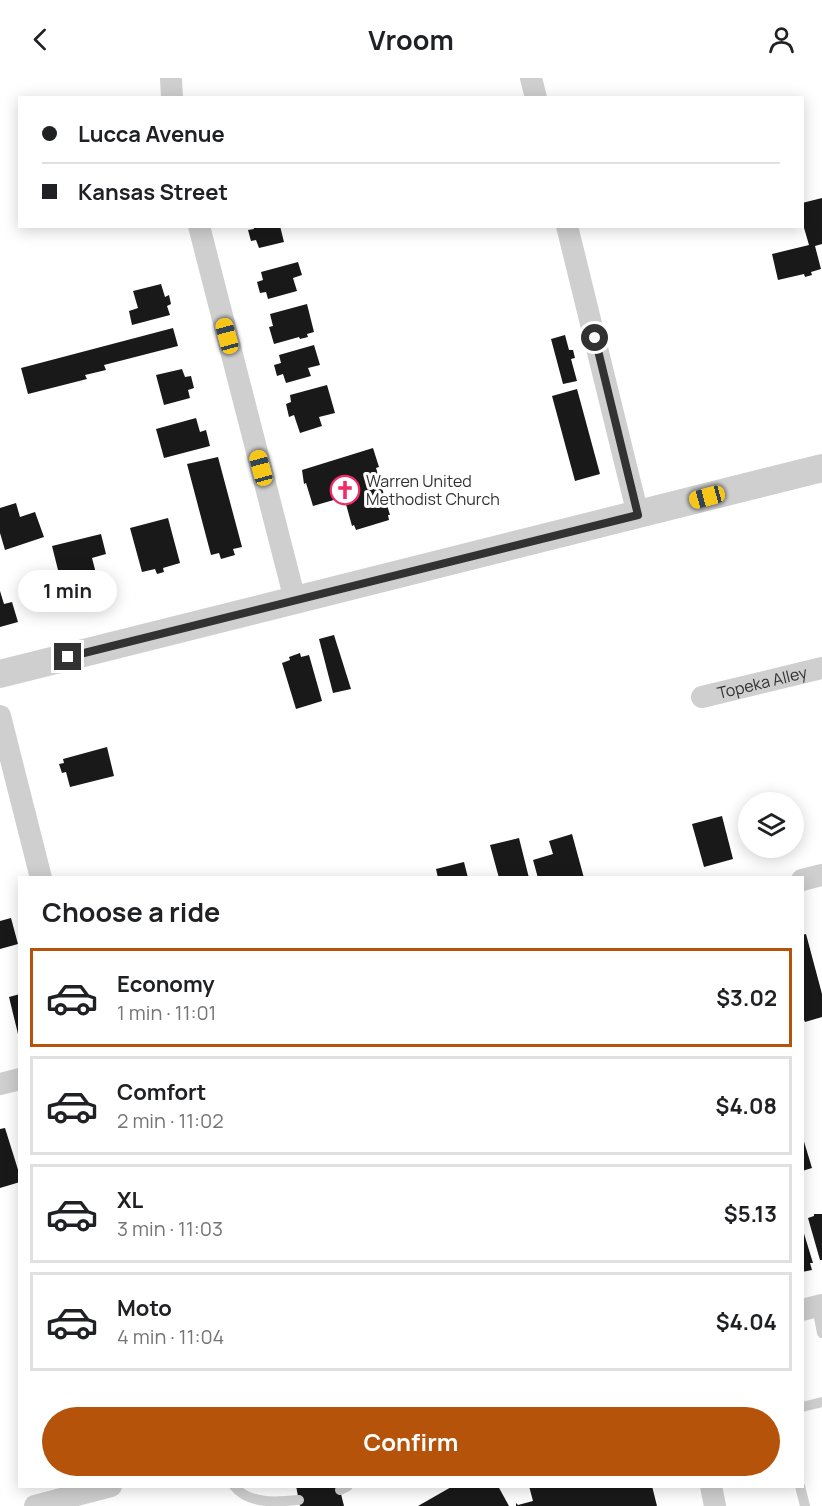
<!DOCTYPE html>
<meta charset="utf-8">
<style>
body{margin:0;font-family:Manrope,sans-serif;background:#f2f2f2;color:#202124;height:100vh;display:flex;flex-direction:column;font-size:22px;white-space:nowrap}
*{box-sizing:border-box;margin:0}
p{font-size:20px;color:#757577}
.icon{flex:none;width:33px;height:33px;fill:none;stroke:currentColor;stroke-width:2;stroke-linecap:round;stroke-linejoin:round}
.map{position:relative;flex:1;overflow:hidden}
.side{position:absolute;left:18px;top:798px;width:786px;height:612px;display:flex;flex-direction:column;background:#fff;border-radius:0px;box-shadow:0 3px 15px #0003}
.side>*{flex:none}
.banner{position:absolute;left:18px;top:18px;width:786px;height:132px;border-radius:0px;box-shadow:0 3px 15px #0003;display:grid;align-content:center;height:132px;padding:0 24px;background:#fff}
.fabs{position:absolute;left:738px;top:714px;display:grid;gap:12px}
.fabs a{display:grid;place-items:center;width:66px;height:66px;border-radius:50%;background:#fff;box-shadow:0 3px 15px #0003;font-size:30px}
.end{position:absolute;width:27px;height:27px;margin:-14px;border:8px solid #323232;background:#fff;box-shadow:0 0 0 3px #fff}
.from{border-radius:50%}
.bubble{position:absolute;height:42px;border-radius:21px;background:#fff;box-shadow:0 3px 15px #0003;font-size:20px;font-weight:700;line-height:42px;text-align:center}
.car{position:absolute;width:18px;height:36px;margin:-18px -9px;border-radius:8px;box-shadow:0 0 4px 2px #0007;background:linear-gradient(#f5c518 24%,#345 0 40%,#f5c518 0 76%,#345 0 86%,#f5c518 0)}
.banner b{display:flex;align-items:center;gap:21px;height:57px;font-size:22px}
.banner b+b{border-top:2px solid #e0e0e0}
.banner i{width:15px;height:15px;background:#202124}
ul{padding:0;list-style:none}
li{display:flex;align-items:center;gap:18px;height:99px;margin:0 12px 9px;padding:0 12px;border:3px solid #e0e0e0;border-radius:0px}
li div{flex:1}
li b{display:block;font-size:22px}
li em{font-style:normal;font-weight:700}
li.selected{border-color:#b45309}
li>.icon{width:54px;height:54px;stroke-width:1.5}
h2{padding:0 24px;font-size:27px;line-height:72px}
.button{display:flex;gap:12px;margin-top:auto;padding:12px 24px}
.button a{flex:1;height:69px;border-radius:36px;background:#b45309;color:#fff;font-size:24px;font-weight:700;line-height:69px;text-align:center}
header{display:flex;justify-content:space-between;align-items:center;height:78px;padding:0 24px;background:#fff;font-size:27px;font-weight:700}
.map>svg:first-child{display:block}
</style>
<header><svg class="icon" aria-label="back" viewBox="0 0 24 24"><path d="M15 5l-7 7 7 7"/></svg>Vroom<svg class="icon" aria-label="person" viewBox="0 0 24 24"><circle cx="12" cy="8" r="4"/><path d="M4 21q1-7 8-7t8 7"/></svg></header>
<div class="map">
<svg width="822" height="1428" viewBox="0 0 822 1428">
<rect width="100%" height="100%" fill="#fff"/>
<g fill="#191919">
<path d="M822 120V166L815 168 821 191 811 194 812 197 805 199 804 196 778 202 772 176 809 167 802 143V125Z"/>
<path d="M253 148H280L284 164 259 170 256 162 251 163 248 152 254 151Z"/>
<path d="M298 184 302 197 293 200 297 213 268 221 266 214 260 215 257 204 263 202 261 194Z"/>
<path d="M161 206 165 219 169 217 171 226 167 228 170 237 132 247 129 233 138 230 133 213Z"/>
<path d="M307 226 314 254 307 256 308 259 300 261 299 259 274 266 269 249 273 248 270 236Z"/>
<path d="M173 250 178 268 104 287 106 292 85 297 87 301 28 316 21 290Z"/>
<path d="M565 257 569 272H573L575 280 571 281 577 303 563 306 551 261Z"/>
<path d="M314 267 320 287 308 290 311 298 286 305 283 296 277 298 274 287 281 285 279 277Z"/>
<path d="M182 291 185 299 191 298 194 310 188 312 190 320 164 327 156 297Z"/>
<path d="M327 307 335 335 319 339 322 348 300 355 294 337 289 339 286 326 291 324 290 317Z"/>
<path d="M577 311 600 396 575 403 552 318Z"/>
<path d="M196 340 200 354 206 352 210 368 164 380 156 351Z"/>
<path d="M373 370 379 389 376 390 390 437H388L389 442 356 452 354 447 352 448 344 419 313 428 306 405 304 406 302 392Z"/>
<path d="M218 379 242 469 233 471 235 477 221 481 219 475 211 477 187 386Z"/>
<path d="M16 425 20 439 35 434 44 459 5 472 0 455V430Z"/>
<path d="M168 440 180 485 163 490 164 494 157 496 155 491 142 494 130 450Z"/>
<path d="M101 456 106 476 92 480 97 499 93 500 100 525 69 532 64 514 61 517 50 521 37 520 32 499 58 492 52 468Z"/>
<path d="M0 513 4 526 12 524 18 544 0 549Z"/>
<path d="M334 557 351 611 333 615 319 561Z"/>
<path d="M300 575 301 579 309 577 322 623 296 631 282 585 290 582 289 579Z"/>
<path d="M107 669 114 698 70 709 66 694 62 695 59 686 64 685 63 681Z"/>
<path d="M722 738 733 781 704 789 692 746Z"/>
<path d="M572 756 584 800H538L533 782 553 776 549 763Z"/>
<path d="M519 760 529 800H499L490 767Z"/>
<path d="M464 784 468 800H438L436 791Z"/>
<path d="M11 840 18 866 0 871V843Z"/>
<path d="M806 856 822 916V939L805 944 802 937V857Z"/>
<path d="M20 916V960H19L9 919Z"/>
<path d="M5 1050 20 1098V1104L0 1110V1051Z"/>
<path d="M802 1057 812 1090 802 1093Z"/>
<path d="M814 1136H822V1182H820L808 1140 814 1138Z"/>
<path d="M802 1149 813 1185H810L812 1192 802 1194Z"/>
<path d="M296 1408H339L344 1428H300Z"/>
<path d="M453 1408H498L509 1428H418Z"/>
<path d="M529 1408H652L657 1428H516V1425L518 1427 533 1423Z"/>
</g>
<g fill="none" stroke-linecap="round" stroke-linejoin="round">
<g stroke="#cfcfcf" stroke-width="10">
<path d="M817 1229 822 1255"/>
<path d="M802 1329 822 1324"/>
<path d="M234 1408C249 1427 278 1424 299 1422"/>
<path d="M800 1408 805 1428"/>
<path d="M340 1412 348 1408"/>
</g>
<g stroke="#cfcfcf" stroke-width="22">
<path d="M171 0 172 20"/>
<path d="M531 0 536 20"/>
<path d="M199 148 295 522"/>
<path d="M567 148 638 437"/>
<path id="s1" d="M702 619 822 590"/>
<path d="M0 638 41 800"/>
<path d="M802 802 822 797"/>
<path d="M0 1006 20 1001"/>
<path d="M802 1232 822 1227"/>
<path d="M711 1408 715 1428"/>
<path d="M35 1428 111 1408"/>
</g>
<path stroke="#cfcfcf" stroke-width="28" d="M0 596 822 390"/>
</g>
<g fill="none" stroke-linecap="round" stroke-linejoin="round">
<path stroke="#323232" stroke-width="8" d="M68 579 638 437 595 260"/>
</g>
<defs>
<g id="church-ring" transform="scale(1.5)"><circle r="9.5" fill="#fff" stroke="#f42a68" stroke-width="1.5"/><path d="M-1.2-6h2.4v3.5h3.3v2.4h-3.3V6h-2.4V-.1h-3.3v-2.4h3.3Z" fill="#f42a68"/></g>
</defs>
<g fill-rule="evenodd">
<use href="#church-ring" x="345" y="412"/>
</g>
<g text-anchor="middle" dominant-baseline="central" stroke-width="6" stroke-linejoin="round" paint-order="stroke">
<g font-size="16" fill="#323232" stroke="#fff" text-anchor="start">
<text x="366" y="403">Warren United<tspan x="366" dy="18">Methodist Church</tspan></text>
</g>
<g font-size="16" fill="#323232" stroke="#fff">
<text stroke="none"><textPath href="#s1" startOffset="62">Topeka Alley</textPath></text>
</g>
</g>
</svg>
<div class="fabs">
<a><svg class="icon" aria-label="layers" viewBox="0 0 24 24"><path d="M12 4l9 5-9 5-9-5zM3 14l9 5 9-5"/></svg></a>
</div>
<i class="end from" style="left:595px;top:260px"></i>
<i class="end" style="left:68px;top:579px"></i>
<div class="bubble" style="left:18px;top:492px;width:99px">1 min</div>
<i class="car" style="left:227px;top:258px;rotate:345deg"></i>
<i class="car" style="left:261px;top:390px;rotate:345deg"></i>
<i class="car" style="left:707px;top:419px;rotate:255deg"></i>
<div class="banner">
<b><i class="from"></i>Lucca Avenue</b>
<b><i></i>Kansas Street</b>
</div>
<section class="side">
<h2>Choose a ride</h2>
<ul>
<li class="selected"><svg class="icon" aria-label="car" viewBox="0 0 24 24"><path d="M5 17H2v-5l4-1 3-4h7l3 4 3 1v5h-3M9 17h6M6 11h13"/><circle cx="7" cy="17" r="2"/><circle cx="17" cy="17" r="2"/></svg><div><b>Economy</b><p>1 min · 11:01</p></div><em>$3.02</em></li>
<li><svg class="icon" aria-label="car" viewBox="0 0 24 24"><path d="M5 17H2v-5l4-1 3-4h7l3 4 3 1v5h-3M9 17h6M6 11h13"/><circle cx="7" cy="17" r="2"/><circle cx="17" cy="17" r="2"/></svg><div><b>Comfort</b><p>2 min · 11:02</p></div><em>$4.08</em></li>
<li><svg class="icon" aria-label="car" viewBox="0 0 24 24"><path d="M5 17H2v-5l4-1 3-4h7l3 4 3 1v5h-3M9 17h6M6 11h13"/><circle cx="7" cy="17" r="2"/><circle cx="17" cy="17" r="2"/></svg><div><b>XL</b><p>3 min · 11:03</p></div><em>$5.13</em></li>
<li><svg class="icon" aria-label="car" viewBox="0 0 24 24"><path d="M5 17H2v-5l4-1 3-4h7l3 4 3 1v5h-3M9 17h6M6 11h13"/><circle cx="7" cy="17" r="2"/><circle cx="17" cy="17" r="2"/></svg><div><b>Moto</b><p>4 min · 11:04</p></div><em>$4.04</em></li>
</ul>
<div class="button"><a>Confirm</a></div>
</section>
</div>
